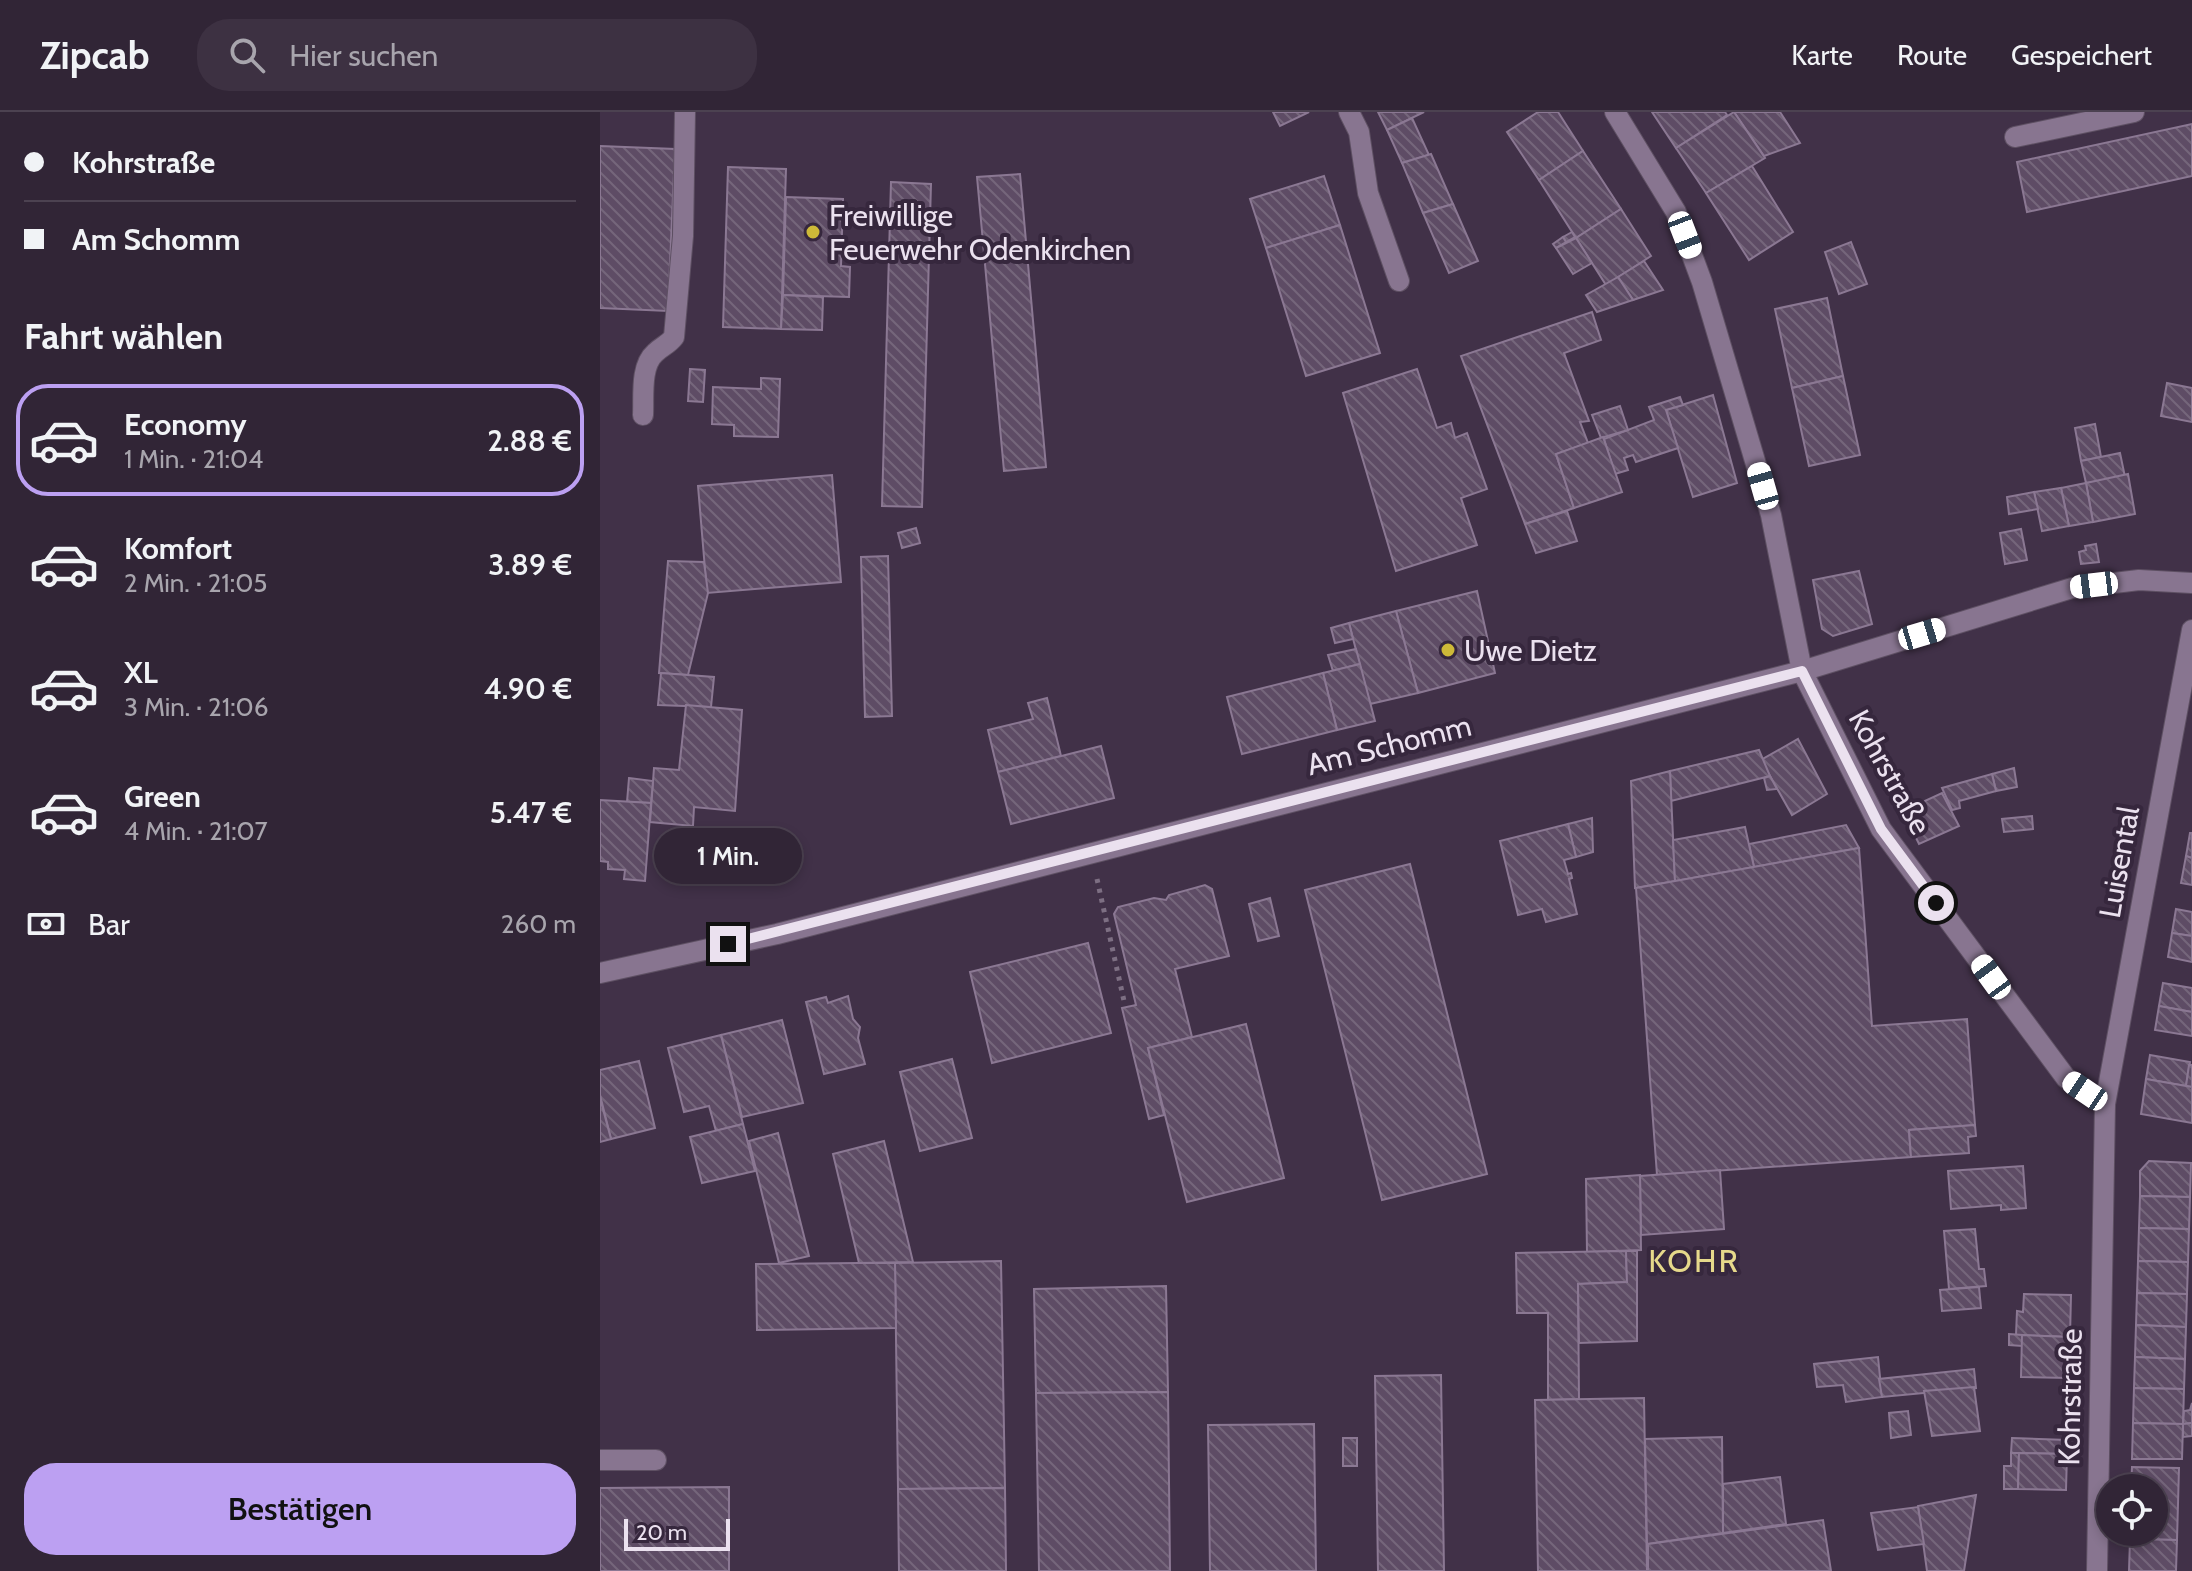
<!DOCTYPE html>
<html lang="de">
<meta charset="utf-8">
<style>
body{margin:0;font-family:Cabin,sans-serif;background:#3d3142;color:#f1f3f6;height:100vh;display:flex;flex-direction:column;font-size:30px;white-space:nowrap}
*{box-sizing:border-box;margin:0}
p{font-size:26px;color:#a8a5ad}
.icon{flex:none;width:44px;height:44px;fill:none;stroke:currentColor;stroke-width:2;stroke-linecap:round;stroke-linejoin:round}
.map{position:relative;flex:1;overflow:hidden}
.sheet{display:flex;flex-direction:column;background:#312536;width:600px}
.sheet>*{flex:none}
.hud{display:grid;align-content:center;height:176px;padding:0 24px;background:#312536}
.buttons{position:absolute;left:1496px;top:1362px;display:grid;gap:16px}
.buttons a{display:grid;place-items:center;width:72px;height:72px;border-radius:50%;background:#312536;box-shadow:0 4px 12px #0003,0 0 0 2px #4c4251;font-size:40px}
.scale{position:absolute;left:24px;bottom:20px;width:106px;box-sizing:border-box;padding-left:8px;border:4px solid #ebe1ef;border-top:0;font-size:22px;line-height:28px;white-space:nowrap;color:#ebe1ef;-webkit-text-stroke:6px #36273d;paint-order:stroke}
.end{position:absolute;width:36px;height:36px;margin:-18px;border:10px solid #ebe1ef;background:#111;box-shadow:0 0 0 4px #111}
.from{border-radius:50%}
.bubble{position:absolute;height:56px;border-radius:28px;background:#312536;box-shadow:0 4px 12px #0003,0 0 0 2px #4c4251;font-size:26px;font-weight:600;line-height:56px;text-align:center}
.car{position:absolute;width:24px;height:48px;margin:-24px -12px;border-radius:10px;box-shadow:0 0 6px 2px #0007;background:linear-gradient(#fff 24%,#345 0 40%,#fff 0 76%,#345 0 86%,#fff 0)}
.hud b{display:flex;align-items:center;gap:28px;height:76px;font-size:30px}
.hud b+b{border-top:2px solid #4c4251}
.hud i{width:20px;height:20px;background:#f1f3f6}
ul{padding:0;list-style:none}
li{display:flex;align-items:center;gap:24px;height:112px;margin:0 16px 12px;padding:0 8px;border:4px solid transparent;border-radius:32px}
li div{flex:1}
li b{display:block;font-size:30px}
li em{font-style:normal;font-weight:600}
li.active{border-color:#bca0f2}
li>.icon{width:72px;height:72px;stroke-width:1.5}
h2{padding:0 24px;font-size:36px;line-height:96px}
.pay{display:flex;align-items:center;gap:20px;height:88px;padding:0 24px;font-size:30px}
.pay p{margin-inline-start:auto}
.cta{display:flex;gap:16px;margin-top:auto;padding:16px 24px}
.cta a{flex:1;height:92px;border-radius:32px;background:#bca0f2;color:#111;font-size:32px;font-weight:600;line-height:92px;text-align:center}
header{display:flex;align-items:center;gap:48px;box-sizing:border-box;height:112px;padding:0 40px;background:#312536;border-bottom:2px solid #4c4251}
header strong{font-size:38px}
nav{display:flex;gap:44px;margin-inline-start:auto;font-size:28px}
.search{width:560px;height:72px;background:#3d3142;display:flex;align-items:center;gap:20px;box-sizing:border-box;padding:0 28px;border-radius:32px;color:#a8a5ad;font-size:30px}
main{display:flex;flex:1;min-height:0}
.map>svg:first-child{display:block}
</style>
<header>
<strong>Zipcab</strong>
<div class="search"><svg class="icon" aria-label="search" viewBox="0 0 24 24"><circle cx="10" cy="10" r="6"/><path d="M15 15l6 6"/></svg>Hier suchen</div>
<nav><a>Karte</a><a>Route</a><a>Gespeichert</a></nav>
</header>
<main>
<section class="sheet">
<div class="hud">
<b><i class="from"></i>Kohrstraße</b>
<b><i></i>Am Schomm</b>
</div>
<h2>Fahrt wählen</h2>
<ul>
<li class="active"><svg class="icon" aria-label="car" viewBox="0 0 24 24"><path d="M5 17H2v-5l4-1 3-4h7l3 4 3 1v5h-3M9 17h6M6 11h13"/><circle cx="7" cy="17" r="2"/><circle cx="17" cy="17" r="2"/></svg><div><b>Economy</b><p>1 Min. · 21:04</p></div><em>2.88 €</em></li>
<li><svg class="icon" aria-label="car" viewBox="0 0 24 24"><path d="M5 17H2v-5l4-1 3-4h7l3 4 3 1v5h-3M9 17h6M6 11h13"/><circle cx="7" cy="17" r="2"/><circle cx="17" cy="17" r="2"/></svg><div><b>Komfort</b><p>2 Min. · 21:05</p></div><em>3.89 €</em></li>
<li><svg class="icon" aria-label="car" viewBox="0 0 24 24"><path d="M5 17H2v-5l4-1 3-4h7l3 4 3 1v5h-3M9 17h6M6 11h13"/><circle cx="7" cy="17" r="2"/><circle cx="17" cy="17" r="2"/></svg><div><b>XL</b><p>3 Min. · 21:06</p></div><em>4.90 €</em></li>
<li><svg class="icon" aria-label="car" viewBox="0 0 24 24"><path d="M5 17H2v-5l4-1 3-4h7l3 4 3 1v5h-3M9 17h6M6 11h13"/><circle cx="7" cy="17" r="2"/><circle cx="17" cy="17" r="2"/></svg><div><b>Green</b><p>4 Min. · 21:07</p></div><em>5.47 €</em></li>
</ul>
<div class="pay"><svg class="icon" aria-label="cash" viewBox="0 0 24 24"><path d="M3 7h18v10H3z"/><circle cx="12" cy="12" r="2"/></svg>Bar<p>260 m</p></div>
<div class="cta"><a>Bestätigen</a></div>
</section>
<div class="map">
<svg width="1592" height="1459" viewBox="0 0 1592 1459">
<defs>
<pattern id="building-back-hatch" width="6" height="6" patternUnits="userSpaceOnUse" patternTransform="scale(2)"><rect width="6" height="6" fill="#5e4c65"/><path d="M-1 5l2 2M0 0l6 6M5-1l2 2" fill="none" stroke="#75667b"/></pattern>
</defs>
<rect width="100%" height="100%" fill="#413148"/>
<g fill="url(#building-back-hatch)" stroke="#8b7893" stroke-width="2">
<path d="M673 0H709L680 14Z"/>
<path d="M778 0H824L787 18Z"/>
<path d="M938 0H958L983 39 939 68 907 20Z"/>
<path d="M1052 0H1125L1127 3 1076 36Z"/>
<path d="M1134 0H1180L1200 31 1164 44Z"/>
<path d="M1134 0 1165 46 1106 81 1076 36Z"/>
<path d="M812 6 829 43 802 51 787 18Z"/>
<path d="M1592 12V64L1427 100 1417 50Z"/>
<path d="M0 34 75 37 68 199 0 196Z"/>
<path d="M983 39 1021 97 976 126 939 68Z"/>
<path d="M831 42 853 92 823 101 802 51Z"/>
<path d="M1152 54 1193 120 1149 148 1106 81Z"/>
<path d="M128 55 186 57 181 217 123 215Z"/>
<path d="M420 62 446 355 404 359 377 65Z"/>
<path d="M724 64 740 113 666 136 650 87Z"/>
<path d="M291 70 331 72 322 395 282 394Z"/>
<path d="M186 85 243 87 241 154 250 155 249 185 183 183Z"/>
<path d="M853 92 878 149 849 161 823 101Z"/>
<path d="M1021 97 1051 144 1006 173 976 126Z"/>
<path d="M740 113 780 241 706 264 666 136Z"/>
<path d="M972 120 975 125 966 130 963 125Z"/>
<path d="M963 125 966 130 956 136 953 132Z"/>
<path d="M976 126 992 151 973 162 956 136Z"/>
<path d="M1251 130 1267 172 1239 182 1225 140Z"/>
<path d="M1044 149 1063 178 1033 188 1018 165Z"/>
<path d="M1018 165 1033 188 997 200 986 183Z"/>
<path d="M183 183 223 185 222 218 181 217Z"/>
<path d="M1227 186 1243 264 1192 276 1175 197Z"/>
<path d="M992 200 1001 228 964 241 989 309 980 310 988 331 956 342 974 396 925 412 861 244Z"/>
<path d="M90 257 105 258 103 290 88 289Z"/>
<path d="M817 257 837 316 851 311 855 326 867 321 887 377 861 386 877 433 796 459 743 281Z"/>
<path d="M1243 264 1260 343 1209 354 1192 276Z"/>
<path d="M161 266 180 267 178 325 134 324V313L112 312 113 275 161 277Z"/>
<path d="M1567 271 1592 276V310L1561 304Z"/>
<path d="M1113 283 1137 371 1093 385 1066 298Z"/>
<path d="M1080 285 1083 293 1066 298 1078 336 1036 350 1033 343 1024 346 1028 358 1015 362 1004 327 1054 308 1049 295Z"/>
<path d="M1020 294 1028 318 1001 326 992 303Z"/>
<path d="M1495 312 1501 345 1481 349 1475 316Z"/>
<path d="M1003 325 1022 380 974 396 956 342Z"/>
<path d="M1520 341 1525 365 1486 371 1481 349Z"/>
<path d="M1528 362 1535 402 1493 410 1486 371Z"/>
<path d="M232 363 241 470 107 481 98 374Z"/>
<path d="M1486 371 1493 410 1469 414 1461 376Z"/>
<path d="M1461 376 1469 414 1442 419 1434 380Z"/>
<path d="M1434 380 1438 397 1409 402 1407 385Z"/>
<path d="M967 399 977 429 936 441 925 412Z"/>
<path d="M316 416 320 431 302 436 298 421Z"/>
<path d="M1421 417 1427 448 1405 452 1400 421Z"/>
<path d="M1496 432 1499 450 1481 452 1479 440 1486 438 1485 434Z"/>
<path d="M288 444 292 604 265 605 261 445Z"/>
<path d="M68 449 104 450 108 481 88 563 59 561Z"/>
<path d="M1259 459 1272 512 1233 524 1222 517 1213 468Z"/>
<path d="M877 479 895 561 818 581 796 499Z"/>
<path d="M796 499 818 581 770 592 749 511Z"/>
<path d="M749 511 753 527 735 531 731 516Z"/>
<path d="M756 537 760 552 733 559 728 543Z"/>
<path d="M760 552 775 609 737 618 723 561Z"/>
<path d="M61 561 114 565 111 595 58 593Z"/>
<path d="M723 561 737 618 642 642 627 585Z"/>
<path d="M447 586 461 644 398 660 388 618 433 607 428 591Z"/>
<path d="M86 593 142 598 135 699 94 695 93 714 50 710 54 656 79 658Z"/>
<path d="M1198 627 1227 682 1192 703 1161 648Z"/>
<path d="M501 634 514 686 411 712 398 660Z"/>
<path d="M1159 638 1170 664 1071 689 1070 659Z"/>
<path d="M1414 656 1417 675 1396 679 1392 662Z"/>
<path d="M1070 659 1075 769 1035 776 1031 669Z"/>
<path d="M1392 662 1396 679 1359 689 1360 696 1352 698 1342 676Z"/>
<path d="M1170 664 1177 677 1167 678 1164 666Z"/>
<path d="M29 666 53 669 51 691 27 690Z"/>
<path d="M1342 681 1359 714 1319 732 1303 699Z"/>
<path d="M0 688 51 691 45 769 24 767 25 758 8 757V750L0 749Z"/>
<path d="M1432 704 1433 717 1404 720 1402 707Z"/>
<path d="M992 706 993 740 976 745 968 712Z"/>
<path d="M968 712 976 745 964 748 968 762 971 761 972 766 969 767 977 802 946 810 942 797 918 803 900 729Z"/>
<path d="M1246 713 1259 736 1154 755 1149 732Z"/>
<path d="M1145 715 1154 755 1075 769 1073 728Z"/>
<path d="M1590 721H1592V746L1586 744Z"/>
<path d="M1259 736 1272 914 1367 907 1375 1013 1309 1018 1311 1045 1057 1063 1036 776Z"/>
<path d="M1586 744 1592 746V773L1581 771Z"/>
<path d="M810 752 887 1062 782 1088 705 778Z"/>
<path d="M605 773 612 777 629 844 575 857 592 925 548 936 564 1003 549 1007 522 896 536 893 514 802 518 795 554 786 566 788 569 783Z"/>
<path d="M670 786 679 824 658 829 649 792Z"/>
<path d="M1576 797 1592 800V824L1572 821Z"/>
<path d="M1572 821 1592 824V850L1568 845Z"/>
<path d="M488 831 511 921 392 951 370 860Z"/>
<path d="M1563 871 1592 876V900L1559 894Z"/>
<path d="M248 884 253 907 260 915 258 926 265 952 224 962 206 890 226 885 228 891Z"/>
<path d="M1559 894 1592 900V924L1555 918Z"/>
<path d="M182 908 203 991 142 1005 121 923Z"/>
<path d="M646 912 684 1066 587 1090 548 936Z"/>
<path d="M121 923 143 1012 116 1019 109 994 84 1000 68 936Z"/>
<path d="M1550 943 1590 950 1586 974 1546 967Z"/>
<path d="M352 947 372 1026 320 1039 300 960Z"/>
<path d="M39 949 55 1016 11 1027 0 983V958Z"/>
<path d="M1589 953H1592V975L1586 974Z"/>
<path d="M1546 967 1592 975V1011L1541 1002Z"/>
<path d="M0 986 11 1027 0 1030Z"/>
<path d="M143 1012 155 1059 102 1071 90 1025Z"/>
<path d="M1375 1013 1376 1024 1368 1025 1369 1041 1311 1045 1309 1018Z"/>
<path d="M178 1021 209 1144 179 1151 149 1029Z"/>
<path d="M284 1029 313 1150 259 1151 233 1042Z"/>
<path d="M1549 1049 1591 1051 1590 1085 1540 1084V1059Z"/>
<path d="M1423 1054 1426 1096 1401 1098V1093L1351 1097 1348 1059Z"/>
<path d="M1120 1058 1124 1117 1041 1123 1040 1064Z"/>
<path d="M1040 1063 1041 1138 987 1140 986 1067Z"/>
<path d="M1540 1084 1590 1085 1589 1117 1539 1116Z"/>
<path d="M1539 1116 1589 1117 1588 1150 1538 1149Z"/>
<path d="M1375 1117 1379 1157H1384L1386 1174 1349 1177 1344 1119Z"/>
<path d="M1026 1139 1027 1170 978 1172 979 1287 948 1288V1201H917L916 1141Z"/>
<path d="M1026 1139H1037V1229L979 1231 978 1172 1027 1170Z"/>
<path d="M401 1149 405 1376 298 1377 295 1151Z"/>
<path d="M1538 1149 1588 1150 1587 1182 1537 1181Z"/>
<path d="M259 1151H295L296 1216 157 1218 156 1152Z"/>
<path d="M566 1174 568 1280 436 1281 434 1177Z"/>
<path d="M1379 1175 1381 1196 1342 1199 1340 1178Z"/>
<path d="M1537 1181 1587 1182 1586 1215 1536 1213Z"/>
<path d="M1424 1182 1471 1183 1470 1225 1416 1223 1417 1199 1423 1200Z"/>
<path d="M1536 1213 1586 1215 1585 1247 1535 1245Z"/>
<path d="M1409 1222 1422 1223V1234L1409 1233Z"/>
<path d="M1422 1223 1470 1225 1469 1266 1421 1265Z"/>
<path d="M1278 1245 1282 1285 1246 1290 1243 1273 1217 1275 1214 1252Z"/>
<path d="M1535 1245 1585 1247 1584 1277 1534 1276Z"/>
<path d="M1374 1257 1376 1276 1282 1285 1279 1267Z"/>
<path d="M841 1263 844 1459H778L775 1264Z"/>
<path d="M1374 1275 1380 1319 1332 1324 1324 1279Z"/>
<path d="M1534 1276 1584 1277 1583 1312 1533 1311Z"/>
<path d="M568 1280 570 1459H439L436 1281Z"/>
<path d="M1044 1286 1047 1459H938L935 1288Z"/>
<path d="M1592 1291V1311L1583 1312 1584 1299 1590 1298Z"/>
<path d="M1308 1299 1311 1323 1291 1326 1289 1301Z"/>
<path d="M1533 1311 1583 1312 1582 1347H1532Z"/>
<path d="M1592 1311V1324L1583 1325V1312Z"/>
<path d="M714 1312 716 1459H610L608 1313Z"/>
<path d="M1122 1325 1123 1421 1047 1432 1045 1327Z"/>
<rect x="743" y="1326" width="14" height="28"/>
<path d="M1412 1326 1467 1328V1342L1411 1341Z"/>
<path d="M1411 1341H1419L1418 1377H1404V1354H1411Z"/>
<path d="M1419 1341 1467 1342 1466 1378 1418 1377Z"/>
<path d="M1532 1355 1579 1356 1577 1428 1530 1427V1420H1554V1376H1531Z"/>
<path d="M1180 1365 1186 1412 1123 1421V1372Z"/>
<path d="M129 1375V1459H0V1376Z"/>
<path d="M405 1376 406 1459H299L298 1377Z"/>
<path d="M1376 1383 1364 1459H1327L1318 1394Z"/>
<path d="M1318 1395 1324 1432 1278 1438 1271 1401Z"/>
<path d="M1223 1408 1231 1459H1048V1432Z"/>
<path d="M1530 1427 1577 1428 1576 1459H1529Z"/>
</g>
<g fill="none" stroke-linecap="round" stroke-linejoin="round">
<g stroke="#5e5063" stroke-width="22">
<g id="lane">
<path d="M749 0 759 20 768 81 799 169"/>
<path d="M1415 25 1534 0"/>
<path d="M43 303C44 285 40 254 55 241 62 234 68 233 74 225L83 124 85 0"/>
<path d="M0 1348H56"/>
</g>
</g>
<g stroke="#5e5063" stroke-width="22">
<g id="street">
<path d="M1015 0 1076 100 1102 170 1171 403 1202 559 1281 717 1466 966 1505 992 1497 1459"/>
<path d="M0 861 177 822 1202 559 1472 476 1539 468 1592 471"/>
<path d="M1505 992 1592 518"/>
</g>
</g>
<path stroke="#7d6f83" stroke-width="5" stroke-dasharray="4 6" stroke-linecap="butt" d="M497 767 524 889"/>
<use href="#lane" stroke="#887590" stroke-width="20"/>
<use href="#street" stroke="#887590" stroke-width="20"/>
</g>
<g fill="none" stroke-linecap="round" stroke-linejoin="round">
<path stroke="#ebe1ef" stroke-width="10" d="M128 832 1202 559 1281 717 1336 791"/>
</g>
<g fill="#cdb938" stroke="#36273d" stroke-width="3">
<circle cx="213" cy="120" r="8"/>
<circle cx="848" cy="538" r="8"/>
</g>
<g text-anchor="middle" dominant-baseline="central" stroke-width="8" stroke-linejoin="round" paint-order="stroke">
<g font-size="30" fill="#ebe1ef" stroke="#36273d" text-anchor="start">
<text x="229" y="103">Freiwillige<tspan x="229" dy="34">Feuerwehr Odenkirchen</tspan></text>
<text x="864" y="538">Uwe Dietz</text>
</g>
<g font-size="30" fill="#ebe1ef" stroke="#36273d">
<text transform="translate(789 633) rotate(-14)">Am Schomm</text>
<text transform="translate(1290 660) rotate(61)">Kohrstraße</text>
<text transform="translate(1519 750) rotate(-80)">Luisental</text>
<text transform="translate(1470 1285) rotate(-89)">Kohrstraße</text>
</g>
<g font-size="32" letter-spacing="2" fill="#e6d98b" stroke="#36273d">
<text x="1094" y="1148">KOHR</text>
</g>
</g>
</svg>
<div class="buttons">
<a><svg class="icon" aria-label="locate" viewBox="0 0 24 24"><circle cx="12" cy="12" r="6"/><path d="M12 2v4M12 18v4M2 12h4M18 12h4"/></svg></a>
</div>
<div class="scale">20 m</div>
<i class="end from" style="left:1336px;top:791px"></i>
<i class="end" style="left:128px;top:832px"></i>
<div class="bubble" style="left:54px;top:716px;width:148px">1 Min.</div>
<i class="car" style="left:1085px;top:123px;rotate:159deg"></i>
<i class="car" style="left:1163px;top:374px;rotate:344deg"></i>
<i class="car" style="left:1494px;top:473px;rotate:263deg"></i>
<i class="car" style="left:1322px;top:522px;rotate:73deg"></i>
<i class="car" style="left:1391px;top:865px;rotate:324deg"></i>
<i class="car" style="left:1485px;top:979px;rotate:304deg"></i>
</div>
</main>
